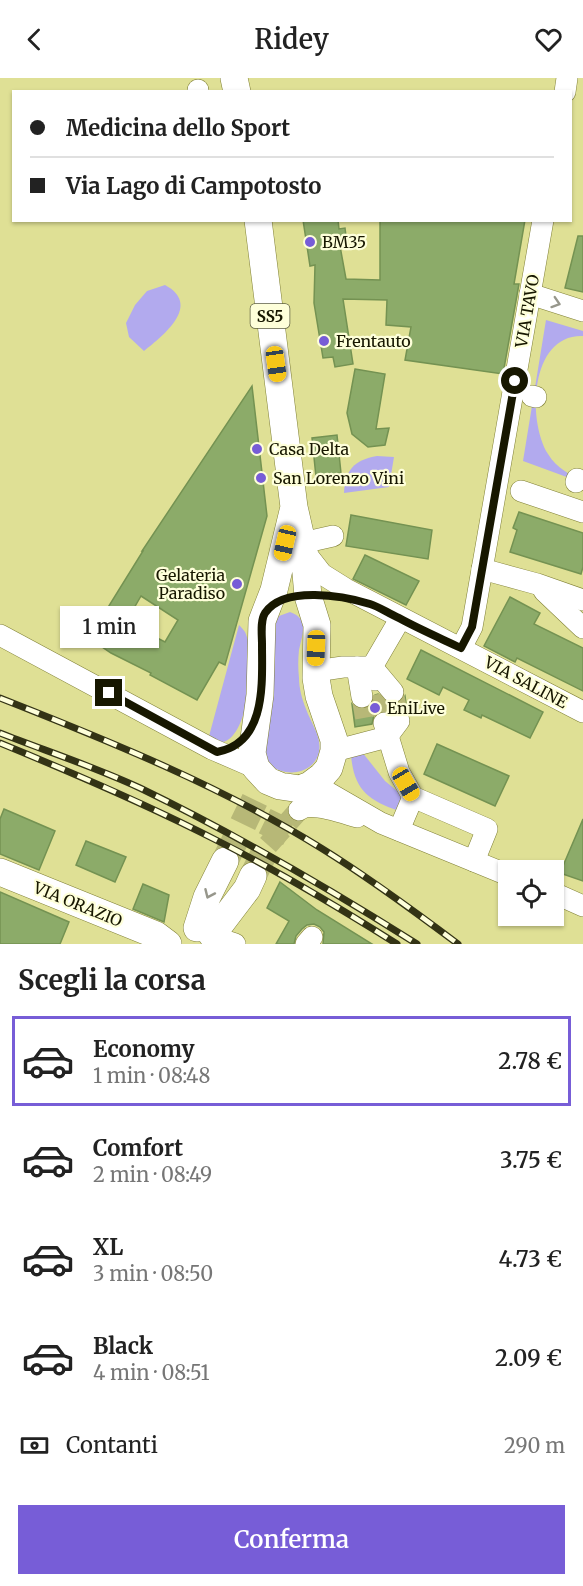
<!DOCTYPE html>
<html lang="it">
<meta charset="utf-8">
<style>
body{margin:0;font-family:Merriweather,serif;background:#f2f2f2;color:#222;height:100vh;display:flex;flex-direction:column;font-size:22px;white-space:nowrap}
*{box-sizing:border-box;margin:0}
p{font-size:20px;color:#767676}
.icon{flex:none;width:33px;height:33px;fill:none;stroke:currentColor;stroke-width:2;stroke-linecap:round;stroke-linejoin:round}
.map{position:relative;height:866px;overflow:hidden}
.details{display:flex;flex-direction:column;background:#fff;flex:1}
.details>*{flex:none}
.top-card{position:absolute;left:12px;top:12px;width:560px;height:132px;border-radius:0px;box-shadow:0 2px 4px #0004;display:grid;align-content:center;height:132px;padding:0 18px;background:#fff}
.tools{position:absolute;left:498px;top:782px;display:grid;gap:12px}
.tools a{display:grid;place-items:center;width:66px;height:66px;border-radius:0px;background:#fff;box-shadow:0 2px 4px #0004;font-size:30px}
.end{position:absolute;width:27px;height:27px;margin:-14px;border:8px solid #171700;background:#fff;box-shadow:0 0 0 3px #fff}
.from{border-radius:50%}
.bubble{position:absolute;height:42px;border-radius:0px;background:#fff;box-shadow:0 2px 4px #0004;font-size:20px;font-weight:600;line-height:42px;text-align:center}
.car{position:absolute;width:18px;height:36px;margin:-18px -9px;border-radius:8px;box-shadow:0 0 4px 2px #0007;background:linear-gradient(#f5c518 24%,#345 0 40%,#f5c518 0 76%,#345 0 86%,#f5c518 0)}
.top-card b{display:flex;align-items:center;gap:21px;height:57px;font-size:22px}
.top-card b+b{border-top:2px solid #e0e0e0}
.top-card i{width:15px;height:15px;background:#222}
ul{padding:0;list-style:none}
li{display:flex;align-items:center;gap:18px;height:90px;margin:0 12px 9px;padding:0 6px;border:3px solid transparent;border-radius:0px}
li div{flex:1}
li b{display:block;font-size:22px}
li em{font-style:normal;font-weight:600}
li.selected{border-color:#775dd7}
li>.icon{width:54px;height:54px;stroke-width:1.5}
h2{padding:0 18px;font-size:27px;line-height:72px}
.pay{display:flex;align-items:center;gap:15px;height:66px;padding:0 18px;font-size:22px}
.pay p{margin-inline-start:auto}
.cta{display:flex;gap:12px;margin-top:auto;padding:12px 18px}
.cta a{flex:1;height:69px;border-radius:0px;background:#775dd7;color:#fff;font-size:24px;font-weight:600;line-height:69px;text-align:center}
header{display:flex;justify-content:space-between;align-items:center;height:78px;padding:0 18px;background:#fff;font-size:27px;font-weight:600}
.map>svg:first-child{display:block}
</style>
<header><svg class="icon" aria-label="back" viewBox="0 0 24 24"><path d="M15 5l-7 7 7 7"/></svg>Ridey<svg class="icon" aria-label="heart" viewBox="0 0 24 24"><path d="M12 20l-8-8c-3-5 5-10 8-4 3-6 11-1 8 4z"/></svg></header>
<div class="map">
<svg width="583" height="866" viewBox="0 0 583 866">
<rect width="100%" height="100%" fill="#dfe095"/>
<g fill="#b2aaee">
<path d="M165 207C202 227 164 257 144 273L129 259 126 245 135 227 147 213Z"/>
<path d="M546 242 583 253V258C530 256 527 342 548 376 557 391 570 395 583 405L523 383Z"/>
<path d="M377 378 394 379 389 409 344 415C345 392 354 382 377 378Z"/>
<path d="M290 534C310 541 302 557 299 572 298 581 298 591 299 600 299 610 302 621 306 631 311 645 322 659 319 674 314 696 286 700 270 687 265 683 263 677 261 671L273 614 274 548 279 538Z"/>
<path d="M239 547C241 549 243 551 245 554 256 575 250 658 223 664 218 665 212 663 208 662Z"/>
<path d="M362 674 385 703 407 721 399 733C368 722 354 712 351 677Z"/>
</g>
<g fill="#8cab69" stroke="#749252" stroke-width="1.5" fill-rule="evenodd">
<path d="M303 142H338L339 151 345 150 347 166 340 168 346 201 380 202V142H525L514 206H519L503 296 405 282 411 249 386 247 387 222 343 221 353 286 335 289 333 279 323 280 314 225 315 187 310 188Z"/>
<path d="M578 158H583V214L565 210Z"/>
<path d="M355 291 385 296 376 351 389 350 385 367 368 369 352 356 347 335Z"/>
<path d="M252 308 267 438 225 587 219 584 197 622 150 597 151 595 111 575 89 560 143 473H142ZM141 518 178 542 165 564 126 544Z"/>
<path d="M337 357 341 395 316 399 312 360Z"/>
<path d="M519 434 583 455V489L581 496 510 474 517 452 513 450Z"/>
<path d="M351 437 432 452 428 481 346 468Z"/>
<path d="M365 477 419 503 406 527 353 501Z"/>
<path d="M510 519 540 535 534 546 583 570V613L517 580 515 584 484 568Z"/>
<path d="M421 572 543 634 530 660 482 637 481 640 464 632 469 622 443 609 439 617 407 601Z"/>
<path d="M378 616 388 626 395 627 401 624 405 618 407 633 400 630 390 634 380 633 374 637 372 646 355 649 352 626 357 631H365L370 628 374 623 375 617Z"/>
<path d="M437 666 509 698 495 728 424 696Z"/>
<path d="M4 731 55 753 39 792 0 776V741Z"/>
<path d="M583 741V803L560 795Z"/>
<path d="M86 763 126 779 115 804 76 787Z"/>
<path d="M280 804 317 832 372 866H323L324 854 320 849 314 846 307 847 302 851 296 858 294 866H276L289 843 267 830Z"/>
<path d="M143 806 169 817 164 844 133 831Z"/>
<path d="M0 814 69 844 60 866H0Z"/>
</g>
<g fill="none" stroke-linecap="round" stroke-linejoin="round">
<g stroke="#b7b877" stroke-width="21" stroke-dasharray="21 10" stroke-linecap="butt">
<path d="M393 614 399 643"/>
<path d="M378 616 384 645"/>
<path d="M362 619 367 647"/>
<path d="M268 767 299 732"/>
</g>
<g stroke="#b7b877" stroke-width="27" stroke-dasharray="27 14" stroke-linecap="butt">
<path d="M225 783 260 711"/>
<path d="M253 798 288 726"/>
</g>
<g stroke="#808036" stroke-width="22">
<g id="minor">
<path d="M198 12V14"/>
<path d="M565 14 567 0"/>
<path d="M530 216 583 233"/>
<path d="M532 318 536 319"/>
<path d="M576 404 577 401"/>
<path d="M521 413 583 434"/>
<path d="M302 465 333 458"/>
<path d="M304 473 322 496 346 511 583 634"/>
<path d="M482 491 537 506 583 522"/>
<path d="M544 513 583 550"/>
<path d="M0 557 212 671 256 690"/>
<path d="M461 570 472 549 543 142"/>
<path d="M357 589 362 619"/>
<path d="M316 593 343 589H372L393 614"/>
<path d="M375 602 372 589 400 541"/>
<path d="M384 645 399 694 413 719 487 751 474 783"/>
<path d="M334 673 387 659 399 643"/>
<path d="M310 707 329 715 381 745 508 797"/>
<path d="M299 732C311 723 343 735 357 739"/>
<path d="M399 752 413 719"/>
<path d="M554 815 583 828"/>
<path d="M214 859 235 866"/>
<path d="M306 866 312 859"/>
</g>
</g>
<g stroke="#808036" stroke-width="28">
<g id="major">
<path d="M234 0 237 14"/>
<path d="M258 142 294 429 304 473 308 518 317 547 316 600 319 618 334 662V673L329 690 322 698 310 707 300 711 280 708 268 703 256 690 252 675 260 617 262 543 274 512 294 429"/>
<path d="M0 794 156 857 168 866"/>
<path d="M197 850 207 819 225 783"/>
<path d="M212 857 247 811 253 798"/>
</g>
</g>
<use href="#minor" stroke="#fff" stroke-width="21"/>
<use href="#major" stroke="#fff" stroke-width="27"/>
<g stroke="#333315" stroke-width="7">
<g id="rail">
<path d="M0 620C109 663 221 708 321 770 368 799 414 833 458 866"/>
<path d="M0 655C46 673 95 689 140 710 235 756 328 810 417 866"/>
<path d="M0 665C73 695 146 726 216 762 278 793 338 829 397 866"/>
</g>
</g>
<use href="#rail" stroke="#feffda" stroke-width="4.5" stroke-dasharray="14" stroke-linecap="butt"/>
</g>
<defs><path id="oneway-chevron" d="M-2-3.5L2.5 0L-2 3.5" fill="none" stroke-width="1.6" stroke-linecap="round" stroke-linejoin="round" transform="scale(1.5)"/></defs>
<g stroke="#97978c">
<use href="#oneway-chevron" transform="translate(556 225) rotate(18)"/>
<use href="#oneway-chevron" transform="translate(209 816) rotate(114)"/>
</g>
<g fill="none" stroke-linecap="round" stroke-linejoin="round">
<path stroke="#171700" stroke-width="8" d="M109 615 217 674C267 665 262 604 262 566 262 557 260 543 265 535 284 507 344 518 370 526 380 529 389 536 399 540 419 551 440 560 461 570L472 549 515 303"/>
</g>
<g fill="#775dd7" stroke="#feffda" stroke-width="2">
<circle cx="310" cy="164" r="6"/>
<circle cx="324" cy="263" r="6"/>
<circle cx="257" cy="371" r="6"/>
<circle cx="261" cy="400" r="6"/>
<circle cx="237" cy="506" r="6"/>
<circle cx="375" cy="630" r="6"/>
</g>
<g text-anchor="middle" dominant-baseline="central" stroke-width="4.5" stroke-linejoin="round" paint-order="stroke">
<rect fill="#feffda" stroke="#5c5d41" stroke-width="1.5" x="250.5" y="226" width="39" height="24" rx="4.5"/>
<g font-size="15" font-weight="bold" fill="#171700">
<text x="270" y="238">SS5</text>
</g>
<g font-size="16" fill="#171700" stroke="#feffda" text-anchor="start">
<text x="322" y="164">BM35</text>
<text x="336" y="263">Frentauto</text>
<text x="269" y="371">Casa Delta</text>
<text x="273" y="400">San Lorenzo Vini</text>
<text x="225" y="497" text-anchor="end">Gelateria<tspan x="225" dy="18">Paradiso</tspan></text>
<text x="387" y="630">EniLive</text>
</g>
<g font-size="16" fill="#171700" stroke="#feffda">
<text transform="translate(527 233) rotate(-80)">VIA TAVO</text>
<text transform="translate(526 604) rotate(28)">VIA SALINE</text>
<text transform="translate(78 826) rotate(22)">VIA ORAZIO</text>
</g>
</g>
</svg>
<div class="tools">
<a><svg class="icon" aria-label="locate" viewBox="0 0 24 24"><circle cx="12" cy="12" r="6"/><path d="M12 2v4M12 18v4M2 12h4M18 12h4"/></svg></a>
</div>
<i class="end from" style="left:515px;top:303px"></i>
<i class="end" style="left:109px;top:615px"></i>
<div class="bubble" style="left:60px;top:528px;width:99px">1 min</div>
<i class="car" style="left:276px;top:286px;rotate:172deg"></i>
<i class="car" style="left:285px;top:465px;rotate:193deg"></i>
<i class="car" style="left:316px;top:570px;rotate:182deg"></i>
<i class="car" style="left:406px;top:706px;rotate:150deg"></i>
<div class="top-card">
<b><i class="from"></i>Medicina dello Sport</b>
<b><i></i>Via Lago di Campotosto</b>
</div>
</div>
<section class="details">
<h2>Scegli la corsa</h2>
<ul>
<li class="selected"><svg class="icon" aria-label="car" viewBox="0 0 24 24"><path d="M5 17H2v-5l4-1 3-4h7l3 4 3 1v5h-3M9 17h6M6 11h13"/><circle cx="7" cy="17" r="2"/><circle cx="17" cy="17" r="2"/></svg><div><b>Economy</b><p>1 min · 08:48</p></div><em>2.78 €</em></li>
<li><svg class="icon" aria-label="car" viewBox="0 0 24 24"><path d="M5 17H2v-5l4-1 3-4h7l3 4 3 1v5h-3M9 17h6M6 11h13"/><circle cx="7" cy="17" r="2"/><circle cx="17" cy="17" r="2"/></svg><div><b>Comfort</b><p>2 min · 08:49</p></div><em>3.75 €</em></li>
<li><svg class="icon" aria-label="car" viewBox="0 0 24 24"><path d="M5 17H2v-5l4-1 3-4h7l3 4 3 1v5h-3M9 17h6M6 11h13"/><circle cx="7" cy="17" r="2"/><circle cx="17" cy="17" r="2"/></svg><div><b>XL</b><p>3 min · 08:50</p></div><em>4.73 €</em></li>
<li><svg class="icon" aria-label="car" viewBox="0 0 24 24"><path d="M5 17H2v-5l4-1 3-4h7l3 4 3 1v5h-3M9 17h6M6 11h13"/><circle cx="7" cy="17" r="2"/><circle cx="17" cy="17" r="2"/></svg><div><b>Black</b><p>4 min · 08:51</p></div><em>2.09 €</em></li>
</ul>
<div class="pay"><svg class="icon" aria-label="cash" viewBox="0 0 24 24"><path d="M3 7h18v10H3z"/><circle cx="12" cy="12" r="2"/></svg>Contanti<p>290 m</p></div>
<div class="cta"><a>Conferma</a></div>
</section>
